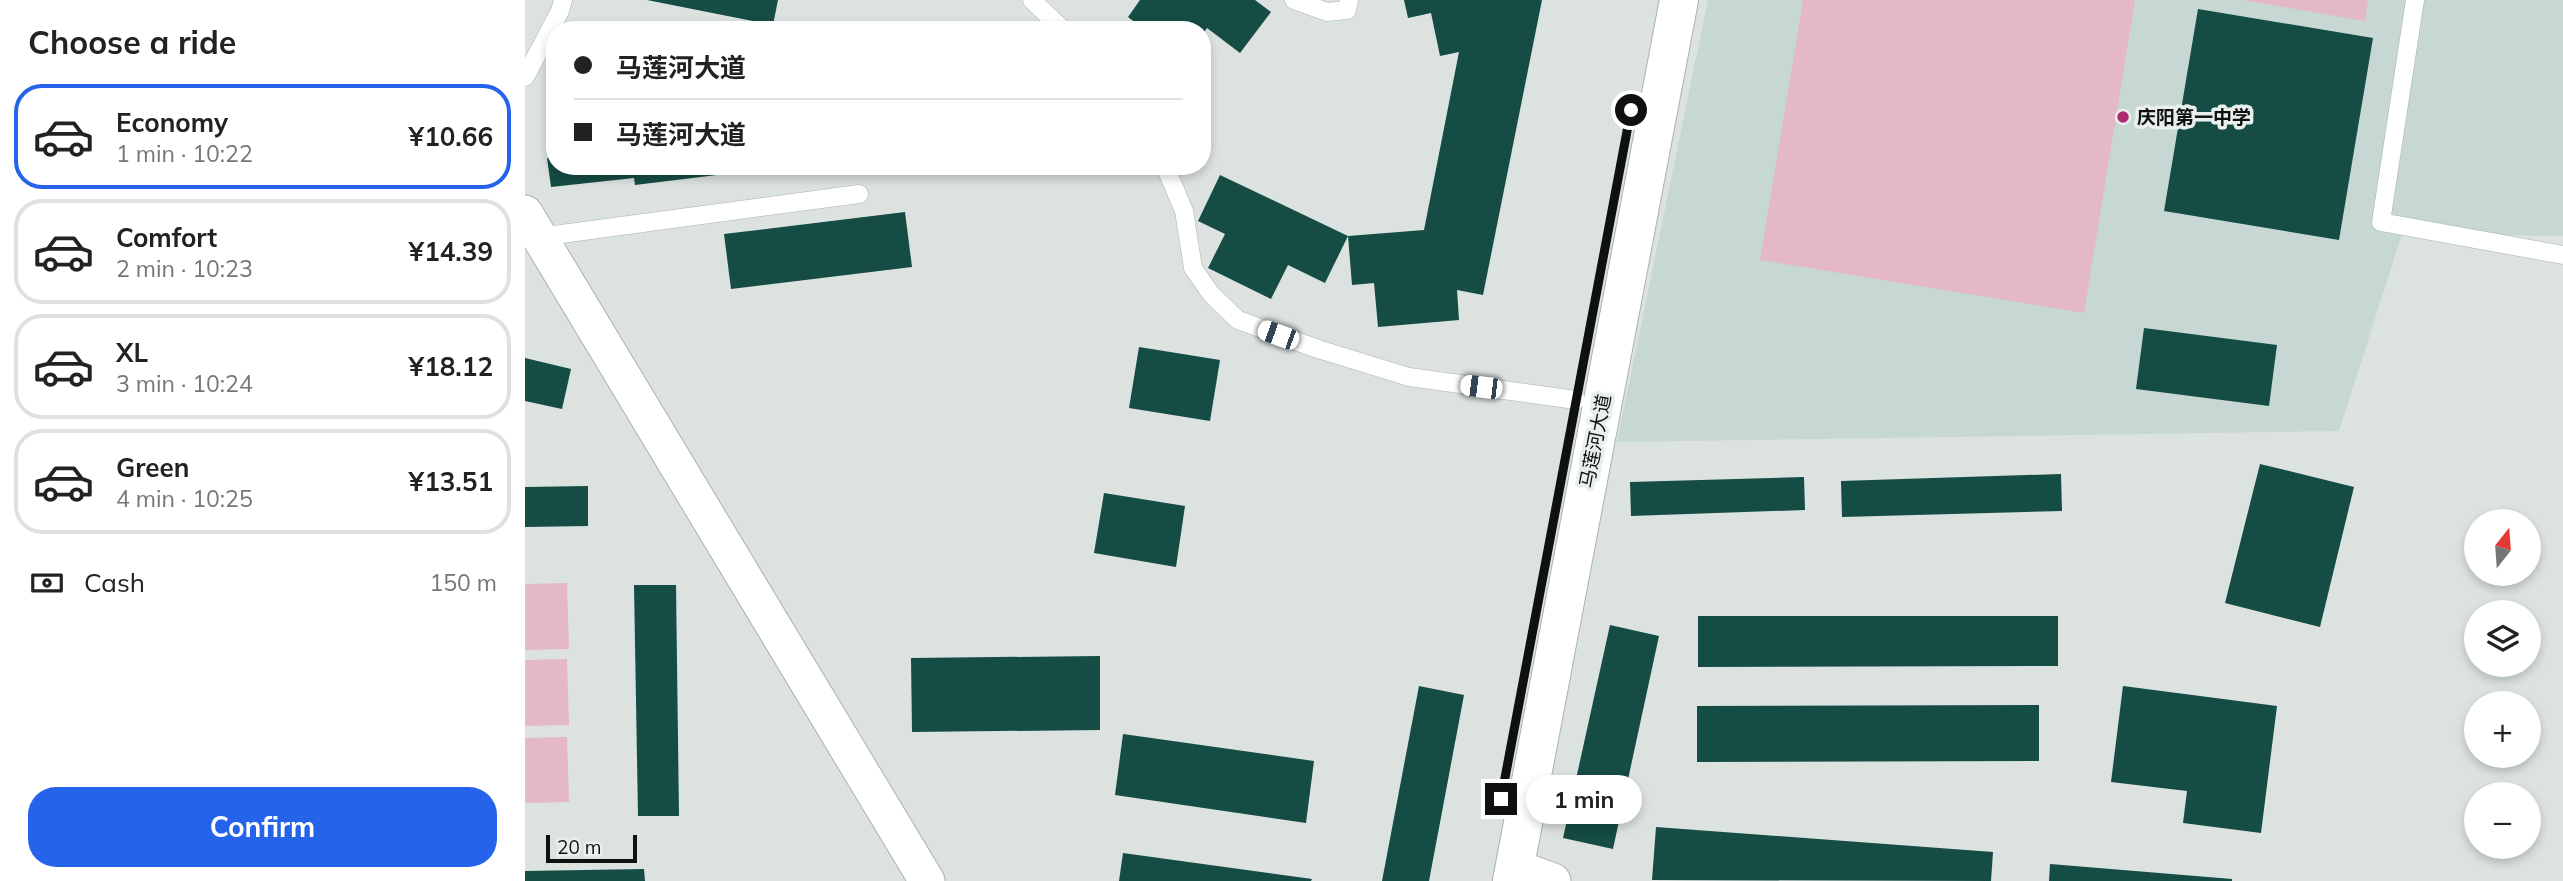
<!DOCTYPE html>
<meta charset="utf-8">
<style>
body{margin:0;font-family:Mulish,"Noto Sans SC",sans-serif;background:#f6f6f6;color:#222;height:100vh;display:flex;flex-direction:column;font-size:26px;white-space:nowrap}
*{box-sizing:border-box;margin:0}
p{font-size:23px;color:#767676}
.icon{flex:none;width:38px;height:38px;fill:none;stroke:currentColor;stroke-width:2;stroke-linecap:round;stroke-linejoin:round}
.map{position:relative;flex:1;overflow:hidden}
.side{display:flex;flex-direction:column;background:#fff;width:525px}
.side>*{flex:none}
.hud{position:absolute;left:21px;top:21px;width:665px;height:154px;border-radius:28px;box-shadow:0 4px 10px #0003;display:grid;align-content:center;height:154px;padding:0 28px;background:#fff}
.needle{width:46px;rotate:17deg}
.buttons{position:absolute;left:1939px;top:509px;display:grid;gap:14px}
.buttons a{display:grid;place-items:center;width:77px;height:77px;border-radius:50%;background:#fff;box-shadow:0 4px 10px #0003;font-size:35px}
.scale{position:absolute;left:21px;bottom:18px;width:91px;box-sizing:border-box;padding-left:7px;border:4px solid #0e1110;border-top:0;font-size:19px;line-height:24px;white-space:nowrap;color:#0e1110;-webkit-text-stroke:5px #e8efed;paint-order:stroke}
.end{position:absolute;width:32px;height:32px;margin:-16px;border:9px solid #0e1110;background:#fff;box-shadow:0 0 0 4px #fff}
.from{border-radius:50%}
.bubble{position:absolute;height:49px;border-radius:24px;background:#fff;box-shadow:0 4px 10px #0003;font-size:23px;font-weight:700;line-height:49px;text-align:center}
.car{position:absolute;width:21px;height:42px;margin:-21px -10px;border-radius:9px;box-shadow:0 0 5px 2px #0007;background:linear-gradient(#fff 24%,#345 0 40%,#fff 0 76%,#345 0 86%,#fff 0)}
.hud b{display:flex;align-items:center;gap:24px;height:66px;font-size:26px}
.hud b+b{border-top:2px solid #e0e0e0}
.hud i{width:18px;height:18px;background:#222}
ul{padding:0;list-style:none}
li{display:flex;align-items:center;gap:21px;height:105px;margin:0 14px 10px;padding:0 14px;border:4px solid #e0e0e0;border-radius:28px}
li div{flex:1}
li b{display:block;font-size:26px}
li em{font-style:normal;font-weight:700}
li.current{border-color:#2563eb}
li>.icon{width:63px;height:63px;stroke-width:1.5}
h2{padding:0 28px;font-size:32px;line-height:84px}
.pay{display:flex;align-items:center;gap:18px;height:77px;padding:0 28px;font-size:26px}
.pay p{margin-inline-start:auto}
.action{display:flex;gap:14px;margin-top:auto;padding:14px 28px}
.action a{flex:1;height:80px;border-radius:28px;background:#2563eb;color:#fff;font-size:28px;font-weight:700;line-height:80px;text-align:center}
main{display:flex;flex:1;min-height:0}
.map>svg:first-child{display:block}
</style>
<main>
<section class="side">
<h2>Choose a ride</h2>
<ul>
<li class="current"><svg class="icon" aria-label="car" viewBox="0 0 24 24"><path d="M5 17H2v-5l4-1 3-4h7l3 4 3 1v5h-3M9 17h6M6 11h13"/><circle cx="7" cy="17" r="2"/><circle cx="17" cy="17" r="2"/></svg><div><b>Economy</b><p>1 min · 10:22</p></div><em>¥10.66</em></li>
<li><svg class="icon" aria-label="car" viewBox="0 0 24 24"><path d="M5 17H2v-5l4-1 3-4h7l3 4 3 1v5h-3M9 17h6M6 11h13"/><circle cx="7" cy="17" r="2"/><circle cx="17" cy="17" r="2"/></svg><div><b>Comfort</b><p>2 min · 10:23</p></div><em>¥14.39</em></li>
<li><svg class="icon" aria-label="car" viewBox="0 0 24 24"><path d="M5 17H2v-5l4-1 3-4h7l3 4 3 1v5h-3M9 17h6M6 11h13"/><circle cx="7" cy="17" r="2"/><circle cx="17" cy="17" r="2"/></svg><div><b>XL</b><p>3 min · 10:24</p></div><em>¥18.12</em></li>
<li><svg class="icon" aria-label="car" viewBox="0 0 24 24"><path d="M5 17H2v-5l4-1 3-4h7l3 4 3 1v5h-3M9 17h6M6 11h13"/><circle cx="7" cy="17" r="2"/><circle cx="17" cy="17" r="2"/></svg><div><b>Green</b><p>4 min · 10:25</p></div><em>¥13.51</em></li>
</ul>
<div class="pay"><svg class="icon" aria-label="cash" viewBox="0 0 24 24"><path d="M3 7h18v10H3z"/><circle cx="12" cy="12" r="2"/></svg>Cash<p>150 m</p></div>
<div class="action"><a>Confirm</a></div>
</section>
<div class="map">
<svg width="2038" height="881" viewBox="0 0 2038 881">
<rect width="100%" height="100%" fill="#dbe2e0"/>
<path fill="#c7d7d3" d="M1183 0H2038V236L1877 234 1814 431 1092 442Z"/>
<g fill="#e4b7c9">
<path d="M1278 0H1610L1559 313 1235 260Z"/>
<path d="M1717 0H1843L1840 21Z"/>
<path d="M42 583 44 649 0 650V584Z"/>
<path d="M42 659 44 725 0 726V660Z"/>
<path d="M42 737 44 802 0 803V738Z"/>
</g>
<g fill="#154c44">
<path d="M122 0H253L248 25Z"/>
<path d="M615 0H730L746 12 715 53 682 28 677 35V30H620L603 17Z"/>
<path d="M879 0H1017L958 295 932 290 934 320 853 327 849 283 827 285 823 236 899 230 934 52 915 56 906 13 883 18Z"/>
<path d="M1673 9 1848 38 1814 240 1639 211Z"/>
<path d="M30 157V166L249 168 110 185 109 178 26 187 22 158Z"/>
<path d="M695 175 823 236 800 283 763 265 746 299 683 268 700 234 673 221Z"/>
<path d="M380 212 387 267 206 289 199 234Z"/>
<path d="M1619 328 1752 345 1744 406 1611 389Z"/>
<path d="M614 347 695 360 685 421 604 408Z"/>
<path d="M0 358 46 369 37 409 0 401Z"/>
<path d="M1735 464 1829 487 1795 627 1700 603Z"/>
<path d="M1536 474 1537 511 1317 517 1316 481Z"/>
<path d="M1279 477 1280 510 1106 516 1105 482Z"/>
<path d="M63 486V526L0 527V487Z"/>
<path d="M579 493 660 506 651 567 569 553Z"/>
<path d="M109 585H151L154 816H113Z"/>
<path d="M1173 616H1533V666L1173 667Z"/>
<path d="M1085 625 1134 636 1088 849 1038 838Z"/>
<path d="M575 656V730L387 732 386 658Z"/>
<path d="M894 686 939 695 904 881H857Z"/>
<path d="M1598 686 1752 706 1736 833 1658 823 1662 791 1586 782Z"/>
<path d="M1514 705V761L1172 762V706Z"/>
<path d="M598 734 789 761 781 823 590 795Z"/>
<path d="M1131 827 1468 852 1466 881 1127 880Z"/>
<path d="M598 853 787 879 786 881H594Z"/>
<path d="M1525 864 1707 879V881H1524Z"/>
<path d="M119 869 120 881H0V871Z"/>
</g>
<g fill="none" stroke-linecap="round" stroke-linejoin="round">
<g stroke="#abb2b0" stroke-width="19">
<g id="service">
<path d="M507 0 538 30"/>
<path d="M769 0 802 12 822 10 824 0"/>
<path d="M1890 0 1856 222 2038 255"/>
<path d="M0 77 35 11 38 0"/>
<path d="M640 166 659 211 668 268 686 294 713 320 793 349 884 377 1051 400"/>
<path d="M14 237 334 194"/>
</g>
</g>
<g stroke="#abb2b0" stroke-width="37">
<g id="minor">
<path d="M0 213 402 881"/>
<path d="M990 867 1028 881"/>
</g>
</g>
<g stroke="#abb2b0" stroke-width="40">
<path id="tertiary" d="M987 881 1154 0"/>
</g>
<use href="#service" stroke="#fff" stroke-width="18"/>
<use href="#minor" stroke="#fff" stroke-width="35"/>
<use href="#tertiary" stroke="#fff" stroke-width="38"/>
</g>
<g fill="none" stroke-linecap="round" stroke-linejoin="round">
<path stroke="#0e1110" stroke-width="9" d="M976 799 1106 110"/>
</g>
<circle fill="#ae2971" stroke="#e8efed" stroke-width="2.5" cx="1598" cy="117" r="7"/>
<g text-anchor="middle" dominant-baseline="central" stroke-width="7" stroke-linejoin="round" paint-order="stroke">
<g font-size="19" font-weight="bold" fill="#0e1110" stroke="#e8efed" text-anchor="start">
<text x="1612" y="117">庆阳第一中学</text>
</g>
<g font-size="19" fill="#0e1110" stroke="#e8efed">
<text transform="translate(1070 441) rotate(-79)">马莲河大道</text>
</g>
</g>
</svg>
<div class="buttons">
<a><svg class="needle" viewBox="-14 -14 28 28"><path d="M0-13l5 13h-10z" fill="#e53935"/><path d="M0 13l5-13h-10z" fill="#767676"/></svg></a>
<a><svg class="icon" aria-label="layers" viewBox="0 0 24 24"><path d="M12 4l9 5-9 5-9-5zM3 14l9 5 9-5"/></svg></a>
<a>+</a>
<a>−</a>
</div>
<div class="scale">20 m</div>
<i class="end from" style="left:1106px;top:110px"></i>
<i class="end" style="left:976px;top:799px"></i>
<div class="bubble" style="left:1001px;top:775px;width:116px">1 min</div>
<i class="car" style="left:753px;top:335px;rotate:290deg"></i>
<i class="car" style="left:956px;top:387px;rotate:277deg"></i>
<div class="hud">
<b><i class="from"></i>马莲河大道</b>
<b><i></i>马莲河大道</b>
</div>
</div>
</main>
